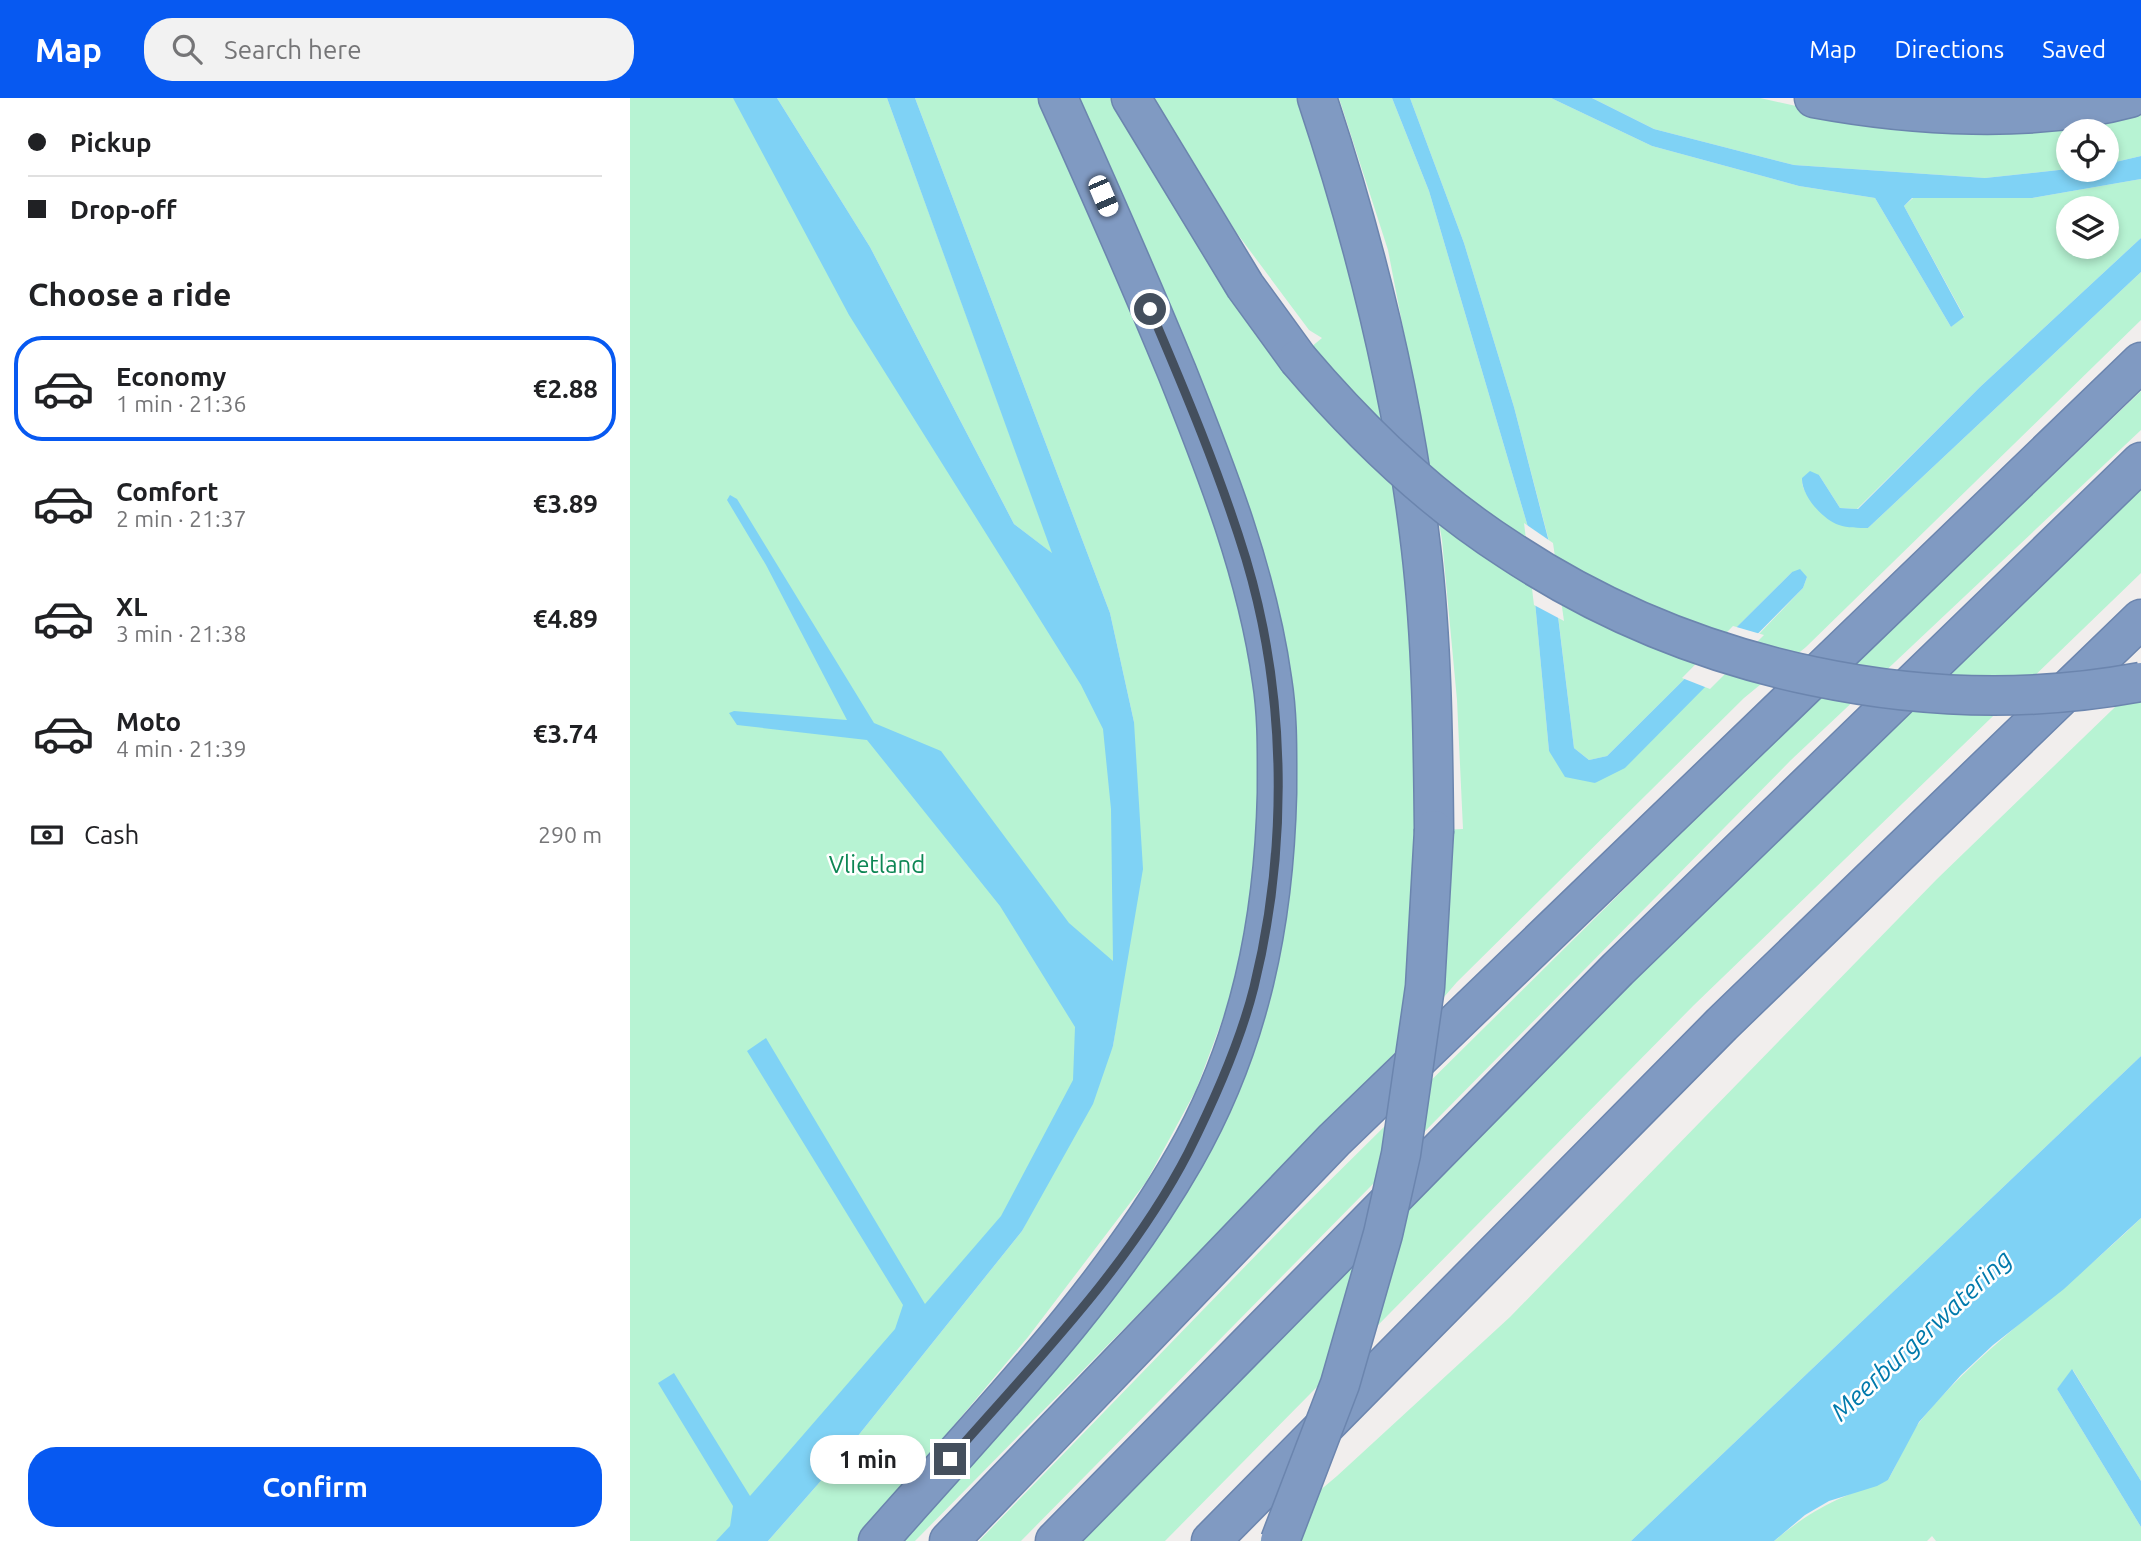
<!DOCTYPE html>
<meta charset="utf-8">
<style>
body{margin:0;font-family:Ubuntu,sans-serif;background:#f2f2f2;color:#202124;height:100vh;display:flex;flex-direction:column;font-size:26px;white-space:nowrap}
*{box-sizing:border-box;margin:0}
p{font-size:23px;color:#757577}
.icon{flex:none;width:38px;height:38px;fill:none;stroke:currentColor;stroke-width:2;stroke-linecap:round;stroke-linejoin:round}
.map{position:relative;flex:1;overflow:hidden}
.details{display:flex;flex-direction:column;background:#fff;width:630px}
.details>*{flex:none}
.hud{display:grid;align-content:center;height:154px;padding:0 28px;background:#fff}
.buttons{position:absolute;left:1426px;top:21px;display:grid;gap:14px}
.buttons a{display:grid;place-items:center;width:63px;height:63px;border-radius:50%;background:#fff;box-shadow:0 4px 10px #0003;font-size:35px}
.end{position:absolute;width:32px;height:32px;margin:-16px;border:9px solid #444f5d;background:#fff;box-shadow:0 0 0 4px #fff}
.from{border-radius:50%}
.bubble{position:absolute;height:49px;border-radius:24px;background:#fff;box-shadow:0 4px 10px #0003;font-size:23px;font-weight:700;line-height:49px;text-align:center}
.car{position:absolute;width:21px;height:42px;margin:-21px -10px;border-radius:9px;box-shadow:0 0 5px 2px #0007;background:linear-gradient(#fff 24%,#345 0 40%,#fff 0 76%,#345 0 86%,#fff 0)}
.hud b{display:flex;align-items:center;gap:24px;height:66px;font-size:26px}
.hud b+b{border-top:2px solid #e0e0e0}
.hud i{width:18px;height:18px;background:#202124}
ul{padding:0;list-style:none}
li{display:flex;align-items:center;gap:21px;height:105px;margin:0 14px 10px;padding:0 14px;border:4px solid transparent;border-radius:28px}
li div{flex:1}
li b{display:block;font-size:26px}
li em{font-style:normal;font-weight:700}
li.selected{border-color:#0759f1}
li>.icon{width:63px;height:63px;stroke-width:1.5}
h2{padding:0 28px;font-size:32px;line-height:84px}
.pay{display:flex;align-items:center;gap:18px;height:77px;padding:0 28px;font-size:26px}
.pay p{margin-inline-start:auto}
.cta{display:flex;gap:14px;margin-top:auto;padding:14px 28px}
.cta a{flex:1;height:80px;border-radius:28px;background:#0759f1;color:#fff;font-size:28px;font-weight:700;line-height:80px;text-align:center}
header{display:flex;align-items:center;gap:42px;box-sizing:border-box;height:98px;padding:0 35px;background:#0759f1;color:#fff}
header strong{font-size:33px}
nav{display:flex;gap:38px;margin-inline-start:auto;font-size:24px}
.search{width:490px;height:63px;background:#f2f2f2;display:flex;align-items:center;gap:18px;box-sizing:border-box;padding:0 24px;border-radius:28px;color:#757577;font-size:26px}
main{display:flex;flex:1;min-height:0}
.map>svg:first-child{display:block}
</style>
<header>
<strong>Map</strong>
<div class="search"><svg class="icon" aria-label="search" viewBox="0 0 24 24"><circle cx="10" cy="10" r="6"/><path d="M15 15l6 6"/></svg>Search here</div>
<nav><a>Map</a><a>Directions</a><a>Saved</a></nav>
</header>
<main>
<section class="details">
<div class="hud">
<b><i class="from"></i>Pickup</b>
<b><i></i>Drop-off</b>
</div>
<h2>Choose a ride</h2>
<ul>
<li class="selected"><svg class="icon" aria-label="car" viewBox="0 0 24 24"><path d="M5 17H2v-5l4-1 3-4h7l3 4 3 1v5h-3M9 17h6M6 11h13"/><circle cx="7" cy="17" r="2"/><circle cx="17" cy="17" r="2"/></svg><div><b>Economy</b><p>1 min · 21:36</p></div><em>€2.88</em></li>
<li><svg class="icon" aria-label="car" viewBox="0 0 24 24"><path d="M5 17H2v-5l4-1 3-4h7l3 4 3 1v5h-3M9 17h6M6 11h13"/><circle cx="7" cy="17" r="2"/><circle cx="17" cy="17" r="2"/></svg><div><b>Comfort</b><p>2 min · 21:37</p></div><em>€3.89</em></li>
<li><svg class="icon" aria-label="car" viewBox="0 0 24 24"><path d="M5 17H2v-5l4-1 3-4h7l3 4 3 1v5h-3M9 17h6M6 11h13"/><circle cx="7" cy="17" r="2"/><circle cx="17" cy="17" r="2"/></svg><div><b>XL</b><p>3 min · 21:38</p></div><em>€4.89</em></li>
<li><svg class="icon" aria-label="car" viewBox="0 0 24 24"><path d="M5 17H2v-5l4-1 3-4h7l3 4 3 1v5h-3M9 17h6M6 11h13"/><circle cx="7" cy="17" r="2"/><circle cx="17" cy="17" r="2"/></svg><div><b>Moto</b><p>4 min · 21:39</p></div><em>€3.74</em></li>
</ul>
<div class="pay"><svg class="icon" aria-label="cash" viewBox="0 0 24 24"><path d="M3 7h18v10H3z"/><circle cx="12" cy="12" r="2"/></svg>Cash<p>290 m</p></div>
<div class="cta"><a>Confirm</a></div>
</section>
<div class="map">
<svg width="1511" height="1443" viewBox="0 0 1511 1443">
<rect width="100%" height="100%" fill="#f1eeed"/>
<g fill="#b7f3d3" fill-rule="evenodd">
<path d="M0 0H120L476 588 495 766 487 868 457 982 373 1138 118 1443H0Z"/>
<path d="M147 0H257L423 456 384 426 240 149Z"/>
<path d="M285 0H414L531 258 601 477 632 616 628 769 617 835 602 896 566 992 516 1084 398 1239 227 1443H138L203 1369 392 1133 483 948 496 861 504 624 480 515Z"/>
<path d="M437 0H485L652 273 692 240 679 232 606 134 524 0H675L688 35 774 410 789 733 833 731 827 602 812 442 796 349 758 152 709 0H762L799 93 898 429 919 653 965 685 1130 535 1173 490 1177 479 1162 474 977 658 959 662 944 650 919 443 884 309 834 145 780 0H921L1022 48 1169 88 1245 100 1321 229 1334 218 1274 108 1283 100H1402L1511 81V140L1350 289 1227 411 1210 410 1189 377 1172 380C1170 408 1216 420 1238 430L1511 174V222L1176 549 1114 600 827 884 769 951 285 1443H264L603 991 658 632ZM1438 110H1477V149H1438Z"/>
<path d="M962 0H1130L1229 22 1511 11V58L1477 66V33H1438V71L1355 80 1164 67 1024 31Z"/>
<path d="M1511 293V332L1161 662 391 1443H349L664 1118 1147 640Z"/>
<path d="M1511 386V475L1064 907 535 1443H450L1020 860Z"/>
<path d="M1511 584V958L1001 1443H630L707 1378 880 1219 1307 781Z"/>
<path d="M1511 1120V1383L1443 1272 1427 1291 1511 1429V1443H1306L1302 1438 1297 1443H1144C1184 1410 1209 1399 1258 1382 1270 1362 1277 1338 1292 1321 1356 1244 1440 1190 1511 1120Z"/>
</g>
<g fill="#7fd2f5">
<path d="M103 0H147L240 149 384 426 422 455 257 0H285L480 515 504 624 513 771 483 948 463 1006 392 1133 203 1369 138 1443H86L100 1428 103 1408 28 1285 44 1275 120 1398 265 1231 273 1207 117 953 136 940 295 1206 371 1118 443 982 445 929 370 808 237 642 107 627 99 615 104 613 217 622 136 467 97 402 100 397 107 401 244 625 311 653 439 825 483 863 481 711 473 631 451 587 219 217Z"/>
<path d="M762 0H780L834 145 884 309 919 444 944 650 959 662 977 658 1162 474 1170 471 1177 479 1173 490 995 670 965 685 935 679 919 653 898 429 799 93Z"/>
<path d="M921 0H962L1024 31 1164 67 1355 80 1438 71 1477 72V66L1511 58V81L1402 100H1282L1274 108 1334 219 1321 229 1245 100 1169 88 1022 48Z"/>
<path d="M1511 140V174L1238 430C1229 430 1217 430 1209 427 1193 422 1171 397 1172 380L1180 373 1189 377 1210 410 1228 411 1350 289Z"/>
<path d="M1511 958V1120L1434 1191 1363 1247 1331 1277 1289 1324 1258 1382 1247 1388 1199 1403 1175 1417 1144 1443H1001Z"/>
<path d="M1442 1271 1511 1383V1429L1427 1291Z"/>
</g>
<g fill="#f1eeed">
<path d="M894 425 923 445 934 523 904 507Z"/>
<path d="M1103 528 1134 537 1080 591 1052 580Z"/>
</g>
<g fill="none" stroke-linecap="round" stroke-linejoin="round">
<g stroke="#6b85ae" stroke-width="41">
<g id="motorway">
<path d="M501 0 615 188 668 261"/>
<path d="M687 0C736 147 773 296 791 450 802 544 803 638 804 732"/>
<path d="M1184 0C1281 18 1404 26 1500 0"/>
<path d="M248 1443C356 1320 474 1201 555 1059 620 945 644 824 647 695 647 657 648 619 642 582 627 475 587 374 547 274 509 182 469 91 428 0"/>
<path d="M319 1443 704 1042 1511 264"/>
<path d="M425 1443 988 871 1511 364"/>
<path d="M581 1443 1092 926 1511 521"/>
</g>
</g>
<use href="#motorway" stroke="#809ac2" stroke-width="38"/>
<g stroke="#6b85ae" stroke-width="41" stroke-linecap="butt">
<g id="motorway-bridge">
<path d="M668 261C730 334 798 400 879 452 1060 572 1296 624 1511 584"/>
<path d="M650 1443 710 1286 753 1136 771 1056 795 889 804 732"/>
</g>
</g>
<use href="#motorway-bridge" stroke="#809ac2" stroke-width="38"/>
</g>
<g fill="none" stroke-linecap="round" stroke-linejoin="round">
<path stroke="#444f5d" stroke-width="9" d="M320 1361C404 1265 499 1169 558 1055 584 1003 610 945 624 889 658 751 657 598 616 461 590 376 555 293 520 211"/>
</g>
<g text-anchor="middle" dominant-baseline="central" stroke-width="5" stroke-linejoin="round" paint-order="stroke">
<g font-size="24" fill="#0d8654" stroke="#fff">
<text x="247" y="766">Vlietland</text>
</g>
<g font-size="26" font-style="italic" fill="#017aac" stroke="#fff">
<text transform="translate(1291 1237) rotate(-43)">Meerburgerwatering</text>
</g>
</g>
</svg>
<div class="buttons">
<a><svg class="icon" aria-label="locate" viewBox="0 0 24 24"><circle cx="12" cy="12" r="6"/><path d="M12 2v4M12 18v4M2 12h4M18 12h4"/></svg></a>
<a><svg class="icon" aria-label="layers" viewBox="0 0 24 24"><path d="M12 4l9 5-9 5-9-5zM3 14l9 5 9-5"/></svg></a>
</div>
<i class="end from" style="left:520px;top:211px"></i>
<i class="end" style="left:320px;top:1361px"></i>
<div class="bubble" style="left:180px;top:1337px;width:116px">1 min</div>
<i class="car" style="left:473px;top:98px;rotate:157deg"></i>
</div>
</main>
